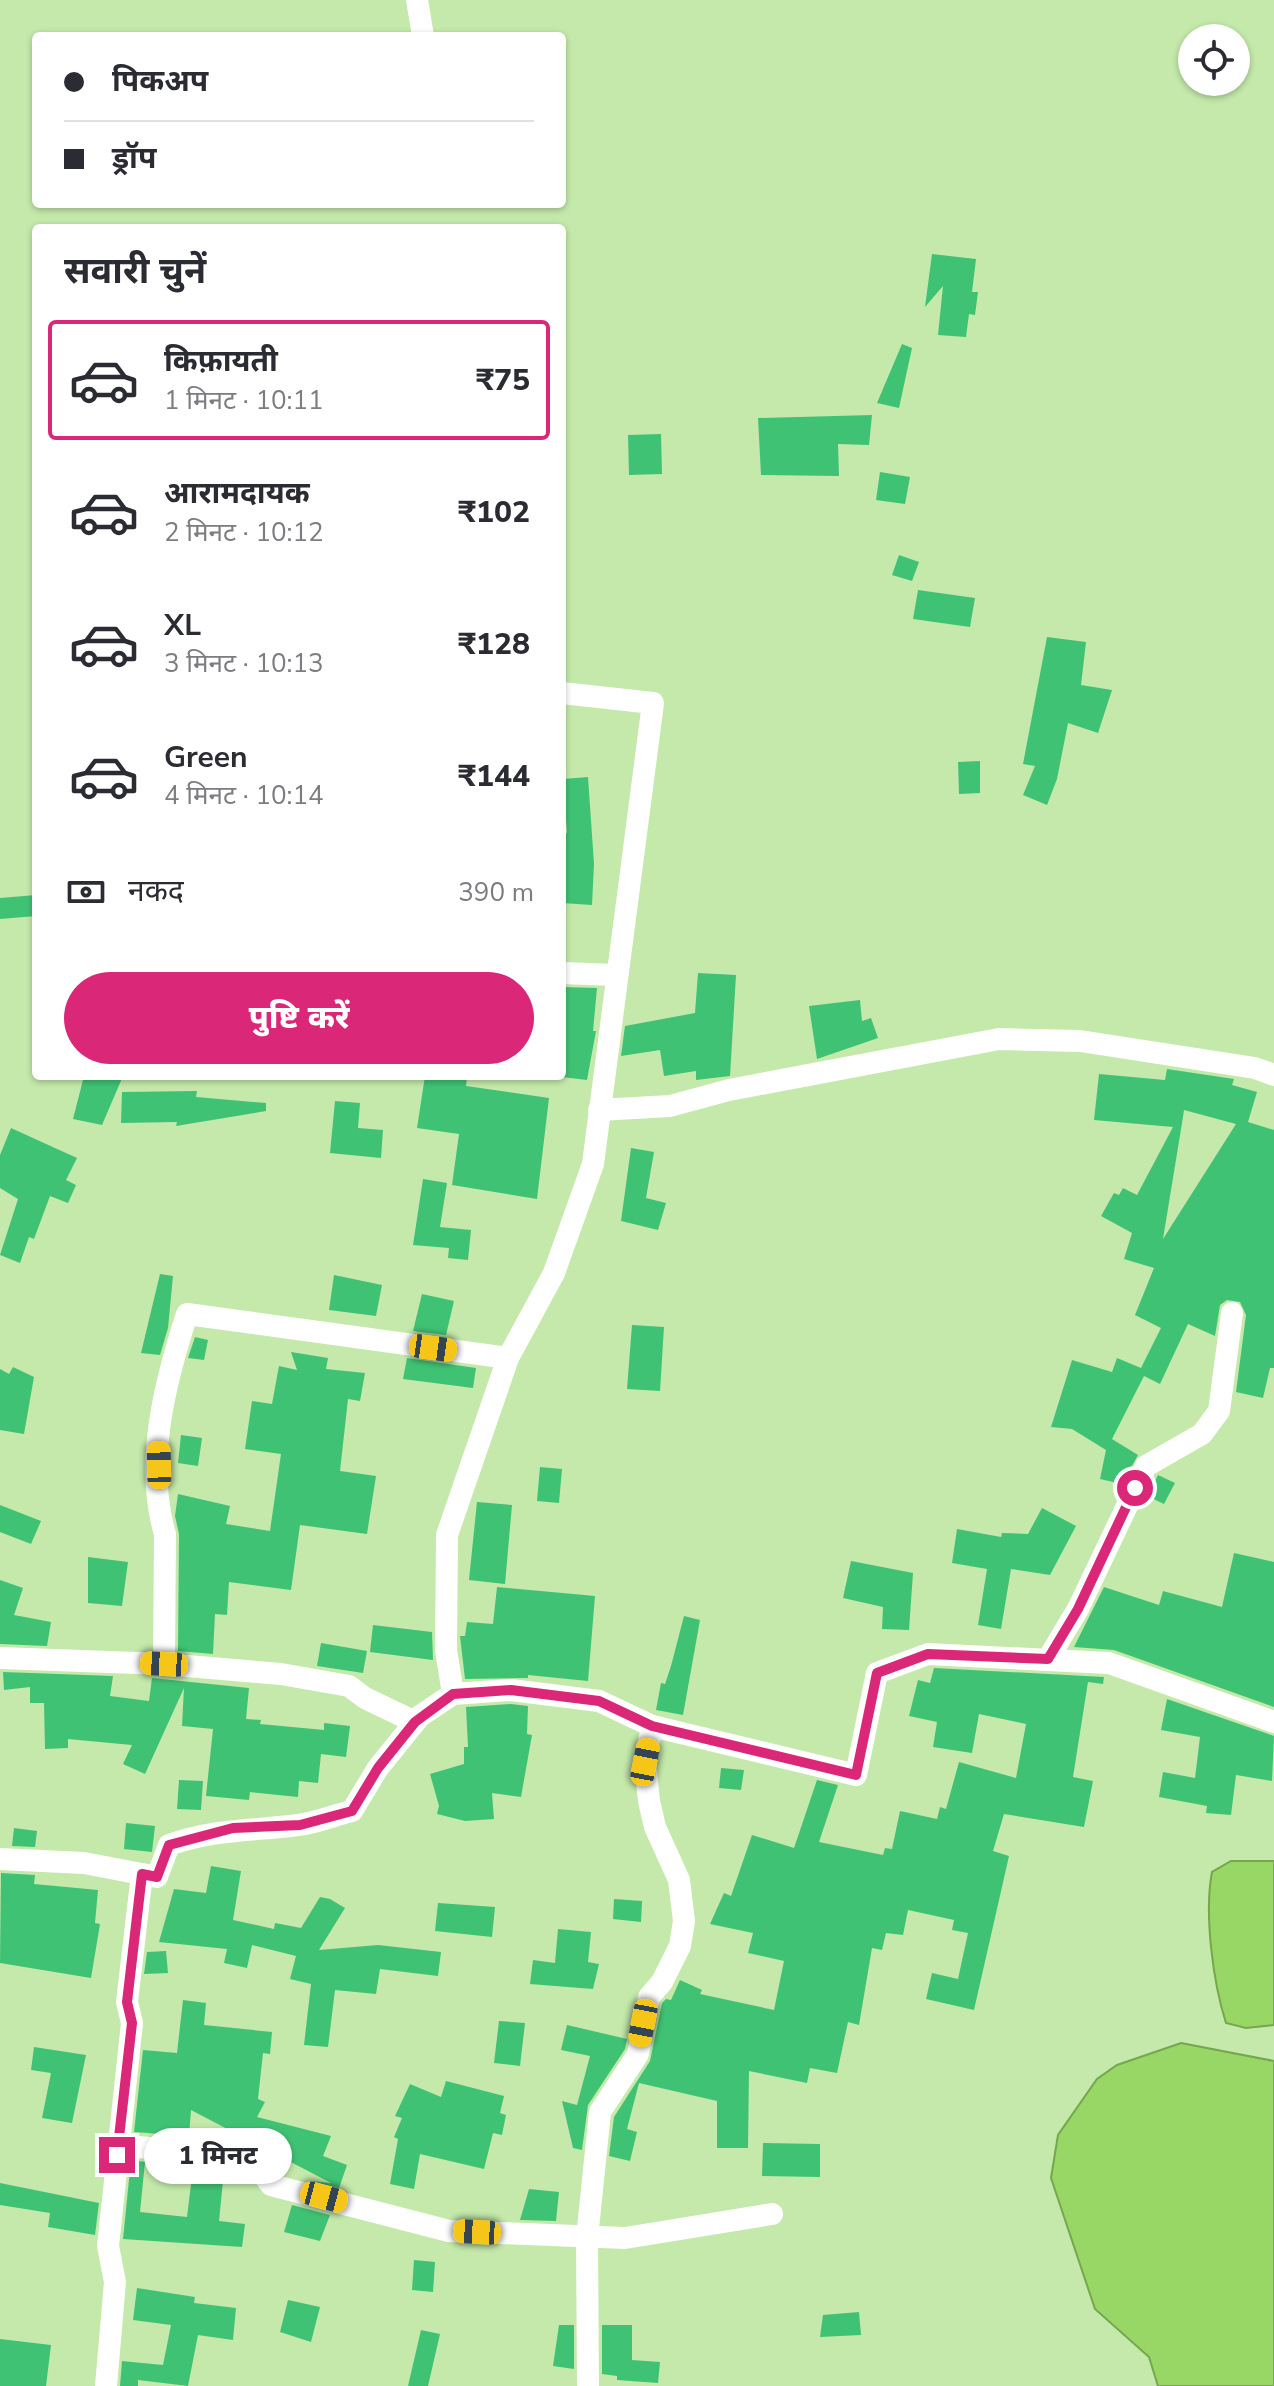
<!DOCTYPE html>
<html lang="hi">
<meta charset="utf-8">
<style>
body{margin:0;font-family:"Nunito Sans","Noto Sans Devanagari",sans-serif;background:#f7f7f7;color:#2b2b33;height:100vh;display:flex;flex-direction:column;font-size:30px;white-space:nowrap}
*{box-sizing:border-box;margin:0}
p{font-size:26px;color:#7c7c81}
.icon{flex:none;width:44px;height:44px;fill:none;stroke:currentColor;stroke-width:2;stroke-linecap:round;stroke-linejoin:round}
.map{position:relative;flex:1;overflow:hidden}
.sheet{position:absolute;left:32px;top:224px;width:534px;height:856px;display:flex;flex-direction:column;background:#fff;border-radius:8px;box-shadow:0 2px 6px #0004}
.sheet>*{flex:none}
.hud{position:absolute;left:32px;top:32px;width:534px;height:176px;border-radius:8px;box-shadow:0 2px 6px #0004;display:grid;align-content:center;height:176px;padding:0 32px;background:#fff}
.fabs{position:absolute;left:1178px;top:24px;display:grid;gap:16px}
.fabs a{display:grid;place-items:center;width:72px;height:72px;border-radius:50%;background:#fff;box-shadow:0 2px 6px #0004;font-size:40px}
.end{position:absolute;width:36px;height:36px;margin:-18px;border:10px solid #db2777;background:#fff;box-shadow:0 0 0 4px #fff}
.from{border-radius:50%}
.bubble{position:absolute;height:56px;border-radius:28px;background:#fff;box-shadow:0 2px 6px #0004;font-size:26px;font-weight:800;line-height:56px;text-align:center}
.car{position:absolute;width:24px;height:48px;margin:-24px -12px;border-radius:10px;box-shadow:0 0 6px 2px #0007;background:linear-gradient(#f5c518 24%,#345 0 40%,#f5c518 0 76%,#345 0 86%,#f5c518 0)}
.hud b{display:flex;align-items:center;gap:28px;height:76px;font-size:30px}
.hud b+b{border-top:2px solid #e1e1e2}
.hud i{width:20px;height:20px;background:#2b2b33}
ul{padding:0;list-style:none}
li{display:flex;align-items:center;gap:24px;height:120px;margin:0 16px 12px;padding:0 16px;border:4px solid transparent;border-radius:8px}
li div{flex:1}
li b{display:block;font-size:30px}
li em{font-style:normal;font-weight:800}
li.current{border-color:#db2777}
li>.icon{width:72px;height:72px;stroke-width:1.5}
h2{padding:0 32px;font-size:36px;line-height:96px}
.pay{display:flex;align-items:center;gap:20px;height:88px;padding:0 32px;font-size:30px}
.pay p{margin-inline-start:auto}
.action{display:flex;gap:16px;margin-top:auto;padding:16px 32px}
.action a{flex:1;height:92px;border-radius:48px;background:#db2777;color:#fff;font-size:32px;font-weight:800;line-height:92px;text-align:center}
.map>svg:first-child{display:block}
</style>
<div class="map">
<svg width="1274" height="2386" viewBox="0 0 1274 2386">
<rect width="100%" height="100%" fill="#c4e9aa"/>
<g fill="#98d765" stroke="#76a64f" stroke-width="2">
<path d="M1231 1861H1274V2025L1246 2028 1226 2023C1213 1982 1204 1914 1212 1872Z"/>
<path d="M1181 2043 1274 2061V2386H1158L1149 2357 1095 2309 1051 2178 1058 2135 1097 2079 1117 2065Z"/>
</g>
<g fill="#40c274" fill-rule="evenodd">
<path d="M932 254 976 259 972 292H978L975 315 969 314 966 337 938 335 943 286 925 307Z"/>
<path d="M902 344 912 348 899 408 877 403Z"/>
<path d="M872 415 869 445 838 444 839 476 761 475 758 418Z"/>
<path d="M661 434 662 474 629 475 628 435Z"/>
<path d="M880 472 910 477 905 504 876 500Z"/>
<path d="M899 555 919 562 912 581 892 575Z"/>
<path d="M918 590 975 598 970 627 913 619Z"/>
<path d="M1047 637 1086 642 1081 685 1112 690 1098 733 1068 723 1057 779 1047 805 1023 795 1035 766 1023 764Z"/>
<path d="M980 761V793L959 794 958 762Z"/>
<path d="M588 777 594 864 592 905 562 903V833H567L563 779Z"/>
<path d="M36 895V916L0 919V898Z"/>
<path d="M698 973 736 975 730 1076 696 1080V1071L664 1076 660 1050 621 1056 625 1026 695 1013Z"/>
<path d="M562 987 597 988 593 1031H596L587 1080 562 1077Z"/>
<path d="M860 1000 862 1021 871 1018 878 1038 817 1059 809 1006Z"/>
<path d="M1167 1069 1234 1079 1232 1085 1257 1092 1248 1122 1274 1130V1368H1270L1263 1398 1236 1392 1246 1315 1240 1302 1227 1300 1220 1305 1215 1336 1188 1324 1160 1384 1144 1376 1112 1439 1138 1455 1122 1484 1100 1479 1106 1450 1072 1429 1051 1427 1072 1360 1112 1372 1117 1358 1141 1368 1161 1328 1135 1315 1154 1268 1124 1259 1132 1233 1101 1216 1114 1193 1119 1195 1123 1188 1137 1195 1173 1127 1094 1120 1099 1074 1165 1080ZM1184 1110 1236 1124 1163 1239 1183 1117Z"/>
<path d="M84 1076H123L102 1125 73 1119Z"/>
<path d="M425 1076H467L466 1086 549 1098 537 1199 452 1185 459 1134 417 1128Z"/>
<path d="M197 1091 196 1097 266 1103V1111L176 1126 177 1122 121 1123 122 1092Z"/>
<path d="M335 1101 360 1103 358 1128 383 1130 381 1158 330 1153Z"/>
<path d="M11 1128 77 1158 66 1180 76 1185 68 1203 50 1196 34 1239 29 1237 20 1263 0 1255 18 1199 0 1188V1155Z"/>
<path d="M631 1148 654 1152 646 1198 666 1203 658 1230 621 1221Z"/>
<path d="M423 1179 447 1183 440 1227 471 1230 468 1260 448 1258 449 1248 413 1245Z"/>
<path d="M160 1274 173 1276 168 1328 160 1355 141 1353Z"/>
<path d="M334 1275 382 1285 376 1316 329 1310Z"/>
<path d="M422 1294 454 1301 446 1335 413 1331Z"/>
<path d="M632 1325 664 1327 660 1391 627 1389Z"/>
<path d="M195 1337 208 1340 204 1360 188 1358Z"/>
<path d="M291 1352 328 1358 326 1369 365 1373 360 1401 348 1399 340 1471 376 1476 367 1534 300 1525 291 1590 229 1582 227 1615 215 1614 213 1654 178 1651 179 1534 175 1516 178 1494 230 1506 226 1524 270 1531 281 1454 245 1449 252 1401 272 1404 279 1366 297 1370Z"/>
<path d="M407 1358 476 1368 473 1388 403 1379Z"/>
<path d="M13 1367 34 1377 24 1434 0 1430V1369L9 1374Z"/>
<path d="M181 1435 202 1438 198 1466 178 1463Z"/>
<path d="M540 1467 562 1469 559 1503 537 1501Z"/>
<path d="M1158 1475 1175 1483 1164 1504 1147 1496Z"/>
<path d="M477 1502 512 1505 505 1584 469 1580Z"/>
<path d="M0 1505 41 1521 31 1544 0 1532Z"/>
<path d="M1042 1508 1076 1526 1050 1575 1011 1569 1001 1629 978 1625 987 1569 952 1563 957 1529 1001 1537 1002 1533 1028 1534Z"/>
<path d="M1234 1553 1274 1562V1707L1114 1650 1074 1647 1104 1587 1159 1605 1163 1591 1222 1607Z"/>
<path d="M88 1557 128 1562 122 1606 88 1603Z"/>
<path d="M851 1561 913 1573 909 1630 882 1629 883 1607 843 1598Z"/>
<path d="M0 1580 23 1588 14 1615 51 1622 47 1646 0 1644Z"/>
<path d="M497 1587 595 1596 588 1681 528 1675V1678L465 1679 460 1636H465L467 1622 493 1624Z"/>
<path d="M684 1616 700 1620 683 1715 656 1710 661 1683 665 1684 671 1666Z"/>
<path d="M373 1625 432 1632 433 1660 370 1652Z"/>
<path d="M321 1643 367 1651 363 1673 317 1666Z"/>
<path d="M934 1668 1104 1677 1103 1684 1088 1682 1073 1777 1093 1781 1084 1827 1004 1814 993 1851 1009 1856 974 2010 926 1999 932 1973 958 1979 968 1933 952 1930 954 1920 908 1910 903 1935 886 1933 882 1950 872 1948 859 2025 848 2022 837 2073 810 2068 807 2083 749 2071 748 2148H717V2101L639 2083 627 2129 637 2132 630 2161 609 2156 614 2117 650 2061 662 2003 666 1999 671 2000 680 1980 702 1990 700 1994 774 2010 784 1961 748 1953 753 1933 710 1924 724 1893 731 1896 752 1835 794 1848 817 1780 838 1785 819 1842 883 1855 885 1848 892 1849 900 1811 937 1819 940 1807 946 1809 959 1762 1016 1778 1026 1724 979 1714 972 1753 933 1747 937 1722 909 1716 918 1680 930 1683Z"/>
<path d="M3 1672 113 1676 110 1696 149 1701 152 1678 249 1688 246 1719 261 1720 260 1724 324 1730V1723L350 1726 346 1757 321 1754 318 1783 299 1781 298 1797 250 1792 249 1800 206 1796 213 1729 182 1726 184 1688 145 1774 123 1764 132 1745 68 1739V1748L45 1749 44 1703H30V1687L4 1690Z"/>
<path d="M1167 1699 1274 1736 1272 1781 1236 1775 1231 1815 1206 1813 1207 1806 1159 1797 1163 1772 1195 1778 1200 1737 1161 1730Z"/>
<path d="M511 1704 528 1706 527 1734 532 1735 521 1797 492 1793 494 1819 465 1821 437 1814 439 1806 430 1774 464 1764V1747H468L466 1707Z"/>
<path d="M721 1768 744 1770 741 1790 719 1788Z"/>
<path d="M179 1780 203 1781 201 1810 177 1809Z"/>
<path d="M126 1823 155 1826 152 1852 124 1849Z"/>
<path d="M14 1828 37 1831 35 1847 12 1846Z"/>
<path d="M211 1866 241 1871 233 1920 274 1929 275 1923 301 1928 320 1897 330 1899 345 1908 319 1950 378 1945 441 1952 438 1976 380 1969 376 1994 335 1990 328 2047 304 2045 311 1984 290 1979 296 1956 252 1945 247 1968 224 1963 227 1949 159 1942 174 1889 206 1893Z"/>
<path d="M1 1873 35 1875 34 1884 98 1890 95 1923 100 1924 91 1978 0 1963Z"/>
<path d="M614 1899 642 1901 641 1922 613 1919Z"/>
<path d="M438 1903 495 1907 492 1937 435 1931Z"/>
<path d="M558 1929 591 1932 588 1962 599 1964 593 1989 530 1984 533 1960 555 1963Z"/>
<path d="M166 1951 168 1973 144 1974 147 1952Z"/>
<path d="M183 2000 206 2003 204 2025 272 2032 270 2054 263 2053 258 2099 265 2102 257 2117 331 2136 323 2156 347 2165 339 2188 310 2181 331 2183 191 2110 189 2136 134 2132 143 2050 177 2053Z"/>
<path d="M499 2021 525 2023 520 2066 494 2063Z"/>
<path d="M567 2025 627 2039 625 2049 588 2105 582 2150 573 2148 562 2101 577 2105 590 2056 561 2050Z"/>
<path d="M34 2047 86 2055 72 2123 42 2118 51 2073 31 2070Z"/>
<path d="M446 2081 504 2096 500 2113 506 2115 502 2135 493 2133 484 2169 420 2154 414 2189 390 2184 398 2139 394 2137 402 2118 395 2116 410 2084 441 2097Z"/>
<path d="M763 2143 820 2144V2177L762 2176Z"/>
<path d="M131 2160 145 2162 140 2212 187 2217 193 2168 224 2171 219 2221 245 2224 242 2247 123 2239Z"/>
<path d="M0 2183 99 2203 95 2235 48 2227 50 2213 0 2205Z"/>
<path d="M529 2189 559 2192 556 2221 520 2220Z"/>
<path d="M292 2205 330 2215 320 2241 284 2232Z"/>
<path d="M414 2260 435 2262 433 2292 412 2290Z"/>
<path d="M137 2288 195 2297 194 2303 236 2308 233 2340 198 2335 188 2386 138 2380V2386H120L122 2361 163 2365 171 2325 133 2320Z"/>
<path d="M288 2300 320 2307 311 2342 280 2332Z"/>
<path d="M859 2312 861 2335 820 2337 823 2315Z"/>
<path d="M559 2325H574V2369L553 2366Z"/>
<path d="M602 2325H632V2360L660 2362 658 2383 617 2380V2376L602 2374Z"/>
<path d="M421 2330 440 2334 428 2386H408Z"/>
<path d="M0 2339 51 2345 46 2386H0Z"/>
</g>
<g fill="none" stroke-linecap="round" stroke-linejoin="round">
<g stroke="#fff" stroke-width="22">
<path d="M417 0 423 36"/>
<path d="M562 973 616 975"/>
<path d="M599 1110 670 1106 729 1090 999 1039 1080 1041 1255 1068 1274 1075"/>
<path d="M0 1658 164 1664 281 1674 349 1686 365 1698 415 1722"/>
<path d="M1048 1659 1078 1609 1146 1466 1202 1434 1219 1411 1232 1313"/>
<path d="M164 1664 165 1534C144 1463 165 1382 187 1314L508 1358"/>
<path d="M453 1694 446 1650 447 1535 508 1358 554 1273 593 1164 653 703 562 693"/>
<path d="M0 1859 84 1863 157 1877 169 1845C214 1829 252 1831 298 1825 316 1823 335 1815 352 1811L378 1768 420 1716 453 1694 511 1690 599 1701 652 1726 856 1775 877 1673 928 1654 1109 1663 1274 1722"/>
<path d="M118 2145 222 2155 257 2166 271 2185 449 2231 625 2238 772 2214"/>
<path d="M106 2386 115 2282 108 2246 132 2023 127 2002 142 1874"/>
<path d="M588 2386 587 2238 600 2112 638 2054 649 1997 662 1982 680 1946 684 1921 679 1880 655 1827 649 1801 645 1762 652 1726"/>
</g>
</g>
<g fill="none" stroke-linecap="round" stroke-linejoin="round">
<path stroke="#db2777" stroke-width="10" d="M117 2155 132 2023 127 2002 142 1874 157 1877 169 1845 233 1828 300 1825 352 1811 378 1768 415 1722 453 1694 511 1690 599 1701 652 1726 856 1775 877 1673 928 1654 1048 1659 1078 1609 1135 1488"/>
</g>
</svg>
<div class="fabs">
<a><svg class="icon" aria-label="locate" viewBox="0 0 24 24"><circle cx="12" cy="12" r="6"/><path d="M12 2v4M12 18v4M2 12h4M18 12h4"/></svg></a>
</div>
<i class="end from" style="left:1135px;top:1488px"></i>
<i class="end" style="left:117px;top:2155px"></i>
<div class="bubble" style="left:144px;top:2128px;width:148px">1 मिनट</div>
<i class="car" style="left:433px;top:1348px;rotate:98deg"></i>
<i class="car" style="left:159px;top:1465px;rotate:359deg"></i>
<i class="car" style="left:164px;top:1664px;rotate:273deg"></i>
<i class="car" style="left:645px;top:1762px;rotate:11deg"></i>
<i class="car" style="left:643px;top:2023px;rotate:191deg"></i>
<i class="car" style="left:324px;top:2197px;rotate:105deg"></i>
<i class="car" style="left:477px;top:2232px;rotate:273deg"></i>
<div class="hud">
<b><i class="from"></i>पिकअप</b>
<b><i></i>ड्रॉप</b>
</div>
<section class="sheet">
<h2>सवारी चुनें</h2>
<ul>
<li class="current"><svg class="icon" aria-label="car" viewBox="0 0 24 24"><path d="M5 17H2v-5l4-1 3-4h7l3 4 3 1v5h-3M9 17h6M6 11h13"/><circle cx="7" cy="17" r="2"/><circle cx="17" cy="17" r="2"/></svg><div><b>किफ़ायती</b><p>1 मिनट · 10:11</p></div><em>₹75</em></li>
<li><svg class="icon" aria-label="car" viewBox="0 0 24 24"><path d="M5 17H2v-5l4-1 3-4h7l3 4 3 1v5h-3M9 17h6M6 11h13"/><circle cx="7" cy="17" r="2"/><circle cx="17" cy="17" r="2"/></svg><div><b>आरामदायक</b><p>2 मिनट · 10:12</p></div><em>₹102</em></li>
<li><svg class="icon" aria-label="car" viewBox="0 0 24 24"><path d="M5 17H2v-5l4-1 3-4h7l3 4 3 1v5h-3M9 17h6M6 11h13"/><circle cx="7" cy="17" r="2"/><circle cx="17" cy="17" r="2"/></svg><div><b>XL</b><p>3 मिनट · 10:13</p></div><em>₹128</em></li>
<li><svg class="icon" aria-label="car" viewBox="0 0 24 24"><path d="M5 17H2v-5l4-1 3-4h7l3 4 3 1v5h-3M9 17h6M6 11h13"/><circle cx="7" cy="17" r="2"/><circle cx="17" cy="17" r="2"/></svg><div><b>Green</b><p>4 मिनट · 10:14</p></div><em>₹144</em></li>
</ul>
<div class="pay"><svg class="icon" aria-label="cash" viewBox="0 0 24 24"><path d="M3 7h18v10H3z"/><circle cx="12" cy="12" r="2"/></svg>नकद<p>390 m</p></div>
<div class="action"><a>पुष्टि करें</a></div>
</section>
</div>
